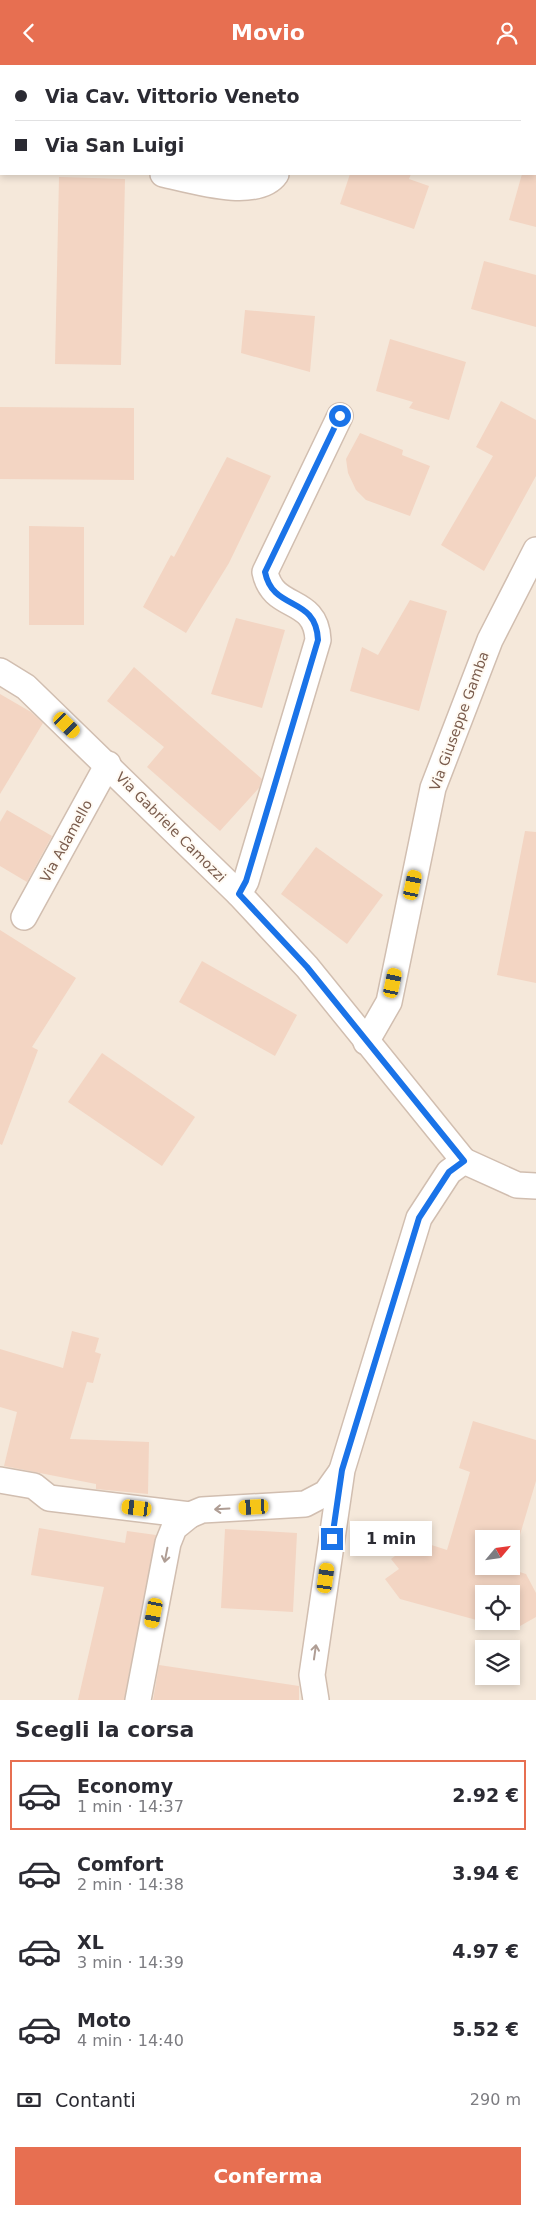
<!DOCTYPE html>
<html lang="it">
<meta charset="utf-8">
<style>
body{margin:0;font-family:"DejaVu Sans",sans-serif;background:#f2f2f3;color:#2b2b33;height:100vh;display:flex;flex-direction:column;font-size:19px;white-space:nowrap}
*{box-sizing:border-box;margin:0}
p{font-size:16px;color:#7c7c81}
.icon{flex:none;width:28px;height:28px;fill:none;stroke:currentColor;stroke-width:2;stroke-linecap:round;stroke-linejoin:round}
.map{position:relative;height:1635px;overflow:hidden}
.panel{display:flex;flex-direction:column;background:#fff;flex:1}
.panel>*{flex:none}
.hud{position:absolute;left:0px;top:0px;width:536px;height:110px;box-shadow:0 2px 8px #0003;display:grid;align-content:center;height:110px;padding:0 15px;background:#fff}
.needle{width:32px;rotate:61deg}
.buttons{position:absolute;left:475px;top:1465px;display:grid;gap:10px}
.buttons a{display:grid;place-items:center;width:45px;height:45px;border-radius:0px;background:#fff;box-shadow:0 2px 8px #0003;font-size:25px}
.end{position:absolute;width:22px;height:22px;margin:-11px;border:6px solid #1a73e8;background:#fff;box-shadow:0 0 0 2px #fff}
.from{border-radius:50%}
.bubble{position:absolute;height:35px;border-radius:0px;background:#fff;box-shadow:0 2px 8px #0003;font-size:16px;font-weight:700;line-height:35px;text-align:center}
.car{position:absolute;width:15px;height:30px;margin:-15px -8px;border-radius:6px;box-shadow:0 0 4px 1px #0007;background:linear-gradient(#f5c518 24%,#345 0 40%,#f5c518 0 76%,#345 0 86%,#f5c518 0)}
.hud b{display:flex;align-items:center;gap:18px;height:48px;font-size:19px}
.hud b+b{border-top:1px solid #e1e1e2}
.hud i{width:12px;height:12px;background:#2b2b33}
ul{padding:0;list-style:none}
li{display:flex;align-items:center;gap:15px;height:70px;margin:0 10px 8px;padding:0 5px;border:2px solid transparent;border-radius:0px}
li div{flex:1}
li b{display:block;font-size:19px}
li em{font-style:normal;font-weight:700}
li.current{border-color:#e76f51}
li>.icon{width:45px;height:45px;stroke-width:1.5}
h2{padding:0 15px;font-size:22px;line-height:60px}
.pay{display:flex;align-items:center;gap:12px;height:55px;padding:0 15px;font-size:19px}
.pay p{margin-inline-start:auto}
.primary-button{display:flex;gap:10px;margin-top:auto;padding:10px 15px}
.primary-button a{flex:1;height:58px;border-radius:0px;background:#e76f51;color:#fff;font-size:20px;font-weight:700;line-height:58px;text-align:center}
header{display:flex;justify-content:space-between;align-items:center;height:65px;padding:0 15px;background:#e76f51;color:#fff;font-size:22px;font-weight:700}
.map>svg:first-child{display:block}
</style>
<header><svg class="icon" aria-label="back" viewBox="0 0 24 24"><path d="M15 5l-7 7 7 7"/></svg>Movio<svg class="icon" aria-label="person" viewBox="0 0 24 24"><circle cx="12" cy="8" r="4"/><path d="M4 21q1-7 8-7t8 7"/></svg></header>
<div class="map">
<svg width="536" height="1635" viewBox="0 0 536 1635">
<rect width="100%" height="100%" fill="#fdf6ec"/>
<path fill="#f5e8da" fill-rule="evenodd" d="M0 0H536V1635H0ZM1 1H535V109H1ZM484 1474H511V1501H484ZM484 1529H511V1556H484ZM484 1584H511V1611H484Z"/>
<g fill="#f3d5c3" fill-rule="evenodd">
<path d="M535 85H536V162L509 155 522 109H535Z"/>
<path d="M350 109H411L409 114 429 121 414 164 340 139Z"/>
<path d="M59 112 125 114 121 300 55 299Z"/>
<path d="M484 196 536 210V262L471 244Z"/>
<path d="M245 245 315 251 310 307 241 288Z"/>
<path d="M390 274 466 297 449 355 409 343 413 337 376 326Z"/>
<path d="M501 336 536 355V411L484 506 441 480 493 391 476 382Z"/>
<path d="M0 342 134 343V415L0 414Z"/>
<path d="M360 368 403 385 402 390 430 401 410 451 366 435 356 425 348 408 346 394Z"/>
<path d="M227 392 271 411 229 498 186 568 143 542 171 490 174 492Z"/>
<path d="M29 461 84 462V560H29Z"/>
<path d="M410 535 447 546 419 646 350 626 362 582 378 590Z"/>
<path d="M236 553 285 565 262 643 211 629Z"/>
<path d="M134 602 262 714 259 723 220 766 147 702 164 682 107 636Z"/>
<path d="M0 629 31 647 43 658 0 729Z"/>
<path d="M7 745 52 771 27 817 0 801V757Z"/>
<path d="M525 766 536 767V918L497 910Z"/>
<path d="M316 782 383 830 347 879 281 829Z"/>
<path d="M0 865 76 913 32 982 38 985 2 1080 0 1079Z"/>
<path d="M202 896 297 950 275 991 179 937Z"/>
<path d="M102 988 195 1052 162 1101 68 1037Z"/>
<path d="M72 1266 99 1273 95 1287 101 1289 93 1318 87 1317 70 1374 149 1377 148 1429 96 1424V1419L4 1401 17 1347 0 1342V1284L63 1303Z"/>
<path d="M473 1356 536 1375V1416L511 1500V1474H484V1501H511L510 1504 526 1509 536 1528V1552L513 1565 400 1534 385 1514 399 1504 391 1494 416 1475 447 1485 470 1407 459 1403ZM484 1529H511V1556H484Z"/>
<path d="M39 1463 125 1478 127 1466 156 1470 124 1635H78L104 1522 31 1510Z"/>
<path d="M225 1464 297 1468 293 1547 221 1543Z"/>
<path d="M159 1600 299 1621V1635H153Z"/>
</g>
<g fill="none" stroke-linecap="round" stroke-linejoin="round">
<g stroke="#d1beb0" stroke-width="28">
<g id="minor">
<path d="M283 1V0"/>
<path d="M0 74H1"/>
<path d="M163 109C191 115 257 136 276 109"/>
<path d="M0 606 26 622 239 829 307 902 464 1096 449 1107 419 1153 342 1405 312 1610 316 1635"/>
<path d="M239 829 246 816 318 575C316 530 273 547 265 507L340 351"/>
<path d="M24 852 108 699"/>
<path d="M366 977 389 937 433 723 490 575 536 485"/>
<path d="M464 1096 517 1120 536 1121"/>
<path d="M0 1415 34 1421 49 1433 190 1450 202 1445 305 1439 326 1428 341 1407"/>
<path d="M138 1635 168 1478 174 1463 190 1450"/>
</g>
</g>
<use href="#minor" stroke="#fff" stroke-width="25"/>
</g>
<defs><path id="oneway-shaft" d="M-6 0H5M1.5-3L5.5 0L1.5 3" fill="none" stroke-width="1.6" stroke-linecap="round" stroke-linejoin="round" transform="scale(1.25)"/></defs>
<g stroke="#af9d94">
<use href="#oneway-shaft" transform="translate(222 1444) rotate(177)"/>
<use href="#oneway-shaft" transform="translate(166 1490) rotate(101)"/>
<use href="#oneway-shaft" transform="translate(315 1587) rotate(-82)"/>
</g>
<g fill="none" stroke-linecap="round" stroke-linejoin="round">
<path stroke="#1a73e8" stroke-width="6" d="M332 1474 342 1405 419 1153 449 1107 464 1096 307 902 239 829 246 816 318 575C316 530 273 547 265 507L340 351"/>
</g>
<g text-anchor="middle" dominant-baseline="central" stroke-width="4" stroke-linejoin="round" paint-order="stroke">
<g font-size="14" fill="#7a5c4d" stroke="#fffaf3">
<text transform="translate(459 656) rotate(-70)">Via Giuseppe Gamba</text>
<text transform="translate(171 762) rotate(45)">Via Gabriele Camozzi</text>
<text transform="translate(66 776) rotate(-61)">Via Adamello</text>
</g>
</g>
</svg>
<div class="buttons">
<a><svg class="needle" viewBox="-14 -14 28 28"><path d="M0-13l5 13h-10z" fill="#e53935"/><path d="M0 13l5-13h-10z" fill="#7c7c81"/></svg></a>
<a><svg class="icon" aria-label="locate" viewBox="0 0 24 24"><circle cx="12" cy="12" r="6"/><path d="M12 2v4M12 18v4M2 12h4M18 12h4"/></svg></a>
<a><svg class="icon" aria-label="layers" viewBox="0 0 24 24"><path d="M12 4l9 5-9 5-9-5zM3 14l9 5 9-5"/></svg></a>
</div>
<i class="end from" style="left:340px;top:351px"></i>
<i class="end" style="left:332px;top:1474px"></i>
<div class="bubble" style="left:350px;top:1456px;width:82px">1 min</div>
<i class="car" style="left:67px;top:660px;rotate:134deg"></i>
<i class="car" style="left:413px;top:820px;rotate:12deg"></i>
<i class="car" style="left:393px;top:918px;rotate:12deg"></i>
<i class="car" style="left:254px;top:1442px;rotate:267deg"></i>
<i class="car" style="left:137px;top:1443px;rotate:277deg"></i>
<i class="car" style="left:326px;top:1513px;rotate:8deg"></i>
<i class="car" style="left:154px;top:1548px;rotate:191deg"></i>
<div class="hud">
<b><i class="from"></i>Via Cav. Vittorio Veneto</b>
<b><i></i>Via San Luigi</b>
</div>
</div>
<section class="panel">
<h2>Scegli la corsa</h2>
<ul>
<li class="current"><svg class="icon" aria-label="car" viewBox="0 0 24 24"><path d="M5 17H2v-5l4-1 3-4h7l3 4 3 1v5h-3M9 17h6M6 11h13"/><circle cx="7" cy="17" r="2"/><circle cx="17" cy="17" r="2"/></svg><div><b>Economy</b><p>1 min · 14:37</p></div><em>2.92 €</em></li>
<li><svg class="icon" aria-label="car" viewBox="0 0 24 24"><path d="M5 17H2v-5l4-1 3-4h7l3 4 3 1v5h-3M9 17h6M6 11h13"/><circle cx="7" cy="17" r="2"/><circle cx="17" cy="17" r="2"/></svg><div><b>Comfort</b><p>2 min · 14:38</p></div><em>3.94 €</em></li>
<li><svg class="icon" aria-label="car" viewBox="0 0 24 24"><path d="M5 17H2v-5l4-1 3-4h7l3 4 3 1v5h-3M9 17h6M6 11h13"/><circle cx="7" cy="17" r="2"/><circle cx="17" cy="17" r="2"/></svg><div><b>XL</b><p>3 min · 14:39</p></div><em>4.97 €</em></li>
<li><svg class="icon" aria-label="car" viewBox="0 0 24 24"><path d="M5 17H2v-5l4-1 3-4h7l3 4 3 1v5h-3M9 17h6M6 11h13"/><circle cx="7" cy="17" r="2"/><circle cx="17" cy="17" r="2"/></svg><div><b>Moto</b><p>4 min · 14:40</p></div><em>5.52 €</em></li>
</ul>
<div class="pay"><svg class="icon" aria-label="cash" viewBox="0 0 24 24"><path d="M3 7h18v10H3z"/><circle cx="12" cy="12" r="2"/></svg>Contanti<p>290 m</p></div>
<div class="primary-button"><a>Conferma</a></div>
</section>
